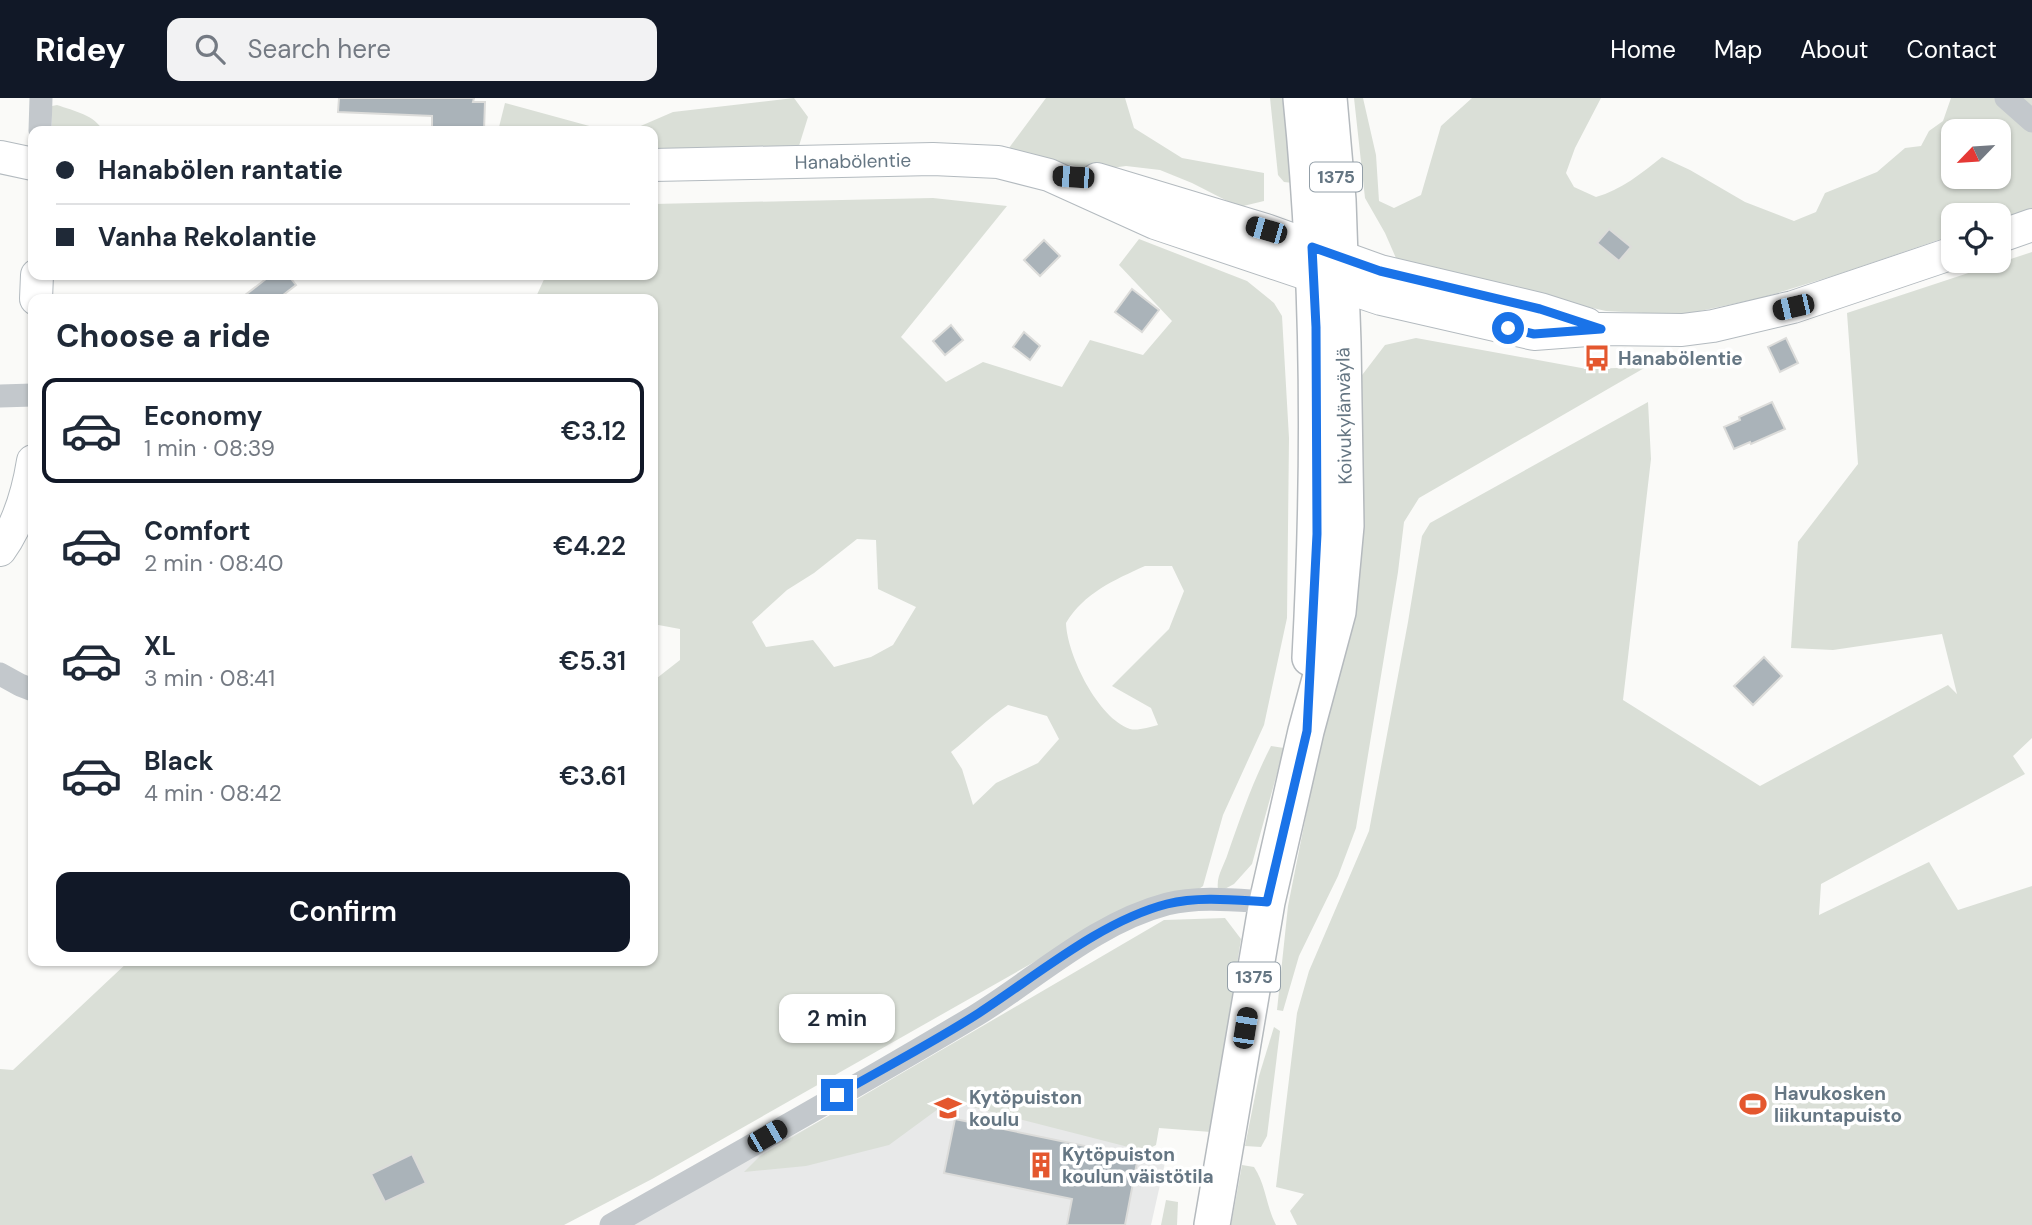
<!DOCTYPE html>
<meta charset="utf-8">
<style>
body{margin:0;font-family:"DM Sans",sans-serif;background:#f2f2f3;color:#1f2937;height:100vh;display:flex;flex-direction:column;font-size:26px;white-space:nowrap}
*{box-sizing:border-box;margin:0}
p{font-size:23px;color:#747a83}
.icon{flex:none;width:38px;height:38px;fill:none;stroke:currentColor;stroke-width:2;stroke-linecap:round;stroke-linejoin:round}
.map{position:relative;flex:1;overflow:hidden}
.sheet{position:absolute;left:28px;top:196px;width:630px;height:672px;display:flex;flex-direction:column;background:#fff;border-radius:14px;box-shadow:0 2px 5px #0004}
.sheet>*{flex:none}
.top-card{position:absolute;left:28px;top:28px;width:630px;height:154px;border-radius:14px;box-shadow:0 2px 5px #0004;display:grid;align-content:center;height:154px;padding:0 28px;background:#fff}
.needle{width:46px;rotate:245deg}
.fabs{position:absolute;left:1941px;top:21px;display:grid;gap:14px}
.fabs a{display:grid;place-items:center;width:70px;height:70px;border-radius:14px;background:#fff;box-shadow:0 2px 5px #0004;font-size:35px}
.end{position:absolute;width:32px;height:32px;margin:-16px;border:9px solid #1a73e8;background:#fff;box-shadow:0 0 0 4px #fff}
.from{border-radius:50%}
.bubble{position:absolute;height:49px;border-radius:14px;background:#fff;box-shadow:0 2px 5px #0004;font-size:23px;font-weight:600;line-height:49px;text-align:center}
.car{position:absolute;width:21px;height:42px;margin:-21px -10px;border-radius:9px;box-shadow:0 0 5px 2px #0007;background:linear-gradient(#222 24%,#8ab4d8 0 40%,#222 0 76%,#8ab4d8 0 86%,#222 0)}
.top-card b{display:flex;align-items:center;gap:24px;height:66px;font-size:26px}
.top-card b+b{border-top:2px solid #e0e1e3}
.top-card i{width:18px;height:18px;background:#1f2937}
ul{padding:0;list-style:none}
li{display:flex;align-items:center;gap:21px;height:105px;margin:0 14px 10px;padding:0 14px;border:4px solid transparent;border-radius:14px}
li div{flex:1}
li b{display:block;font-size:26px}
li em{font-style:normal;font-weight:600}
li.active{border-color:#111827}
li>.icon{width:63px;height:63px;stroke-width:1.5}
h2{padding:0 28px;font-size:32px;line-height:84px}
.primary-button{display:flex;gap:14px;margin-top:auto;padding:14px 28px}
.primary-button a{flex:1;height:80px;border-radius:14px;background:#111827;color:#fff;font-size:28px;font-weight:600;line-height:80px;text-align:center}
header{display:flex;align-items:center;gap:42px;box-sizing:border-box;height:98px;padding:0 35px;background:#111827;color:#fff}
header strong{font-size:33px}
nav{display:flex;gap:38px;margin-inline-start:auto;font-size:24px}
.search{width:490px;height:63px;background:#f2f2f3;display:flex;align-items:center;gap:18px;box-sizing:border-box;padding:0 24px;border-radius:14px;color:#747a83;font-size:26px}
.map>svg:first-child{display:block}
</style>
<header>
<strong>Ridey</strong>
<div class="search"><svg class="icon" aria-label="search" viewBox="0 0 24 24"><circle cx="10" cy="10" r="6"/><path d="M15 15l6 6"/></svg>Search here</div>
<nav><a>Home</a><a>Map</a><a>About</a><a>Contact</a></nav>
</header>
<div class="map">
<svg width="2032" height="1127" viewBox="0 0 2032 1127">
<rect width="100%" height="100%" fill="#fafaf8"/>
<path fill="#e8e9e9" d="M937 960 1166 1060 1151 1127H627Z"/>
<g fill="#dadfd7" fill-rule="evenodd">
<path d="M794 0 808 19 798 51 653 54V33H498L505 5 593 29 636 30 673 14Z"/>
<path d="M1046 0H1125L1134 30 1182 60 1264 75V103L1239 109 1192 85 1160 72 1126 68 1095 72 1006 54Z"/>
<path d="M1270 0H1287L1293 85 1284 84 1278 77Z"/>
<path d="M1354 0H1363L1376 57 1379 103 1394 110 1421 97 1441 28 1472 0H1601L1575 50 1566 75 1574 89 1596 99C1621 92 1642 75 1662 59L1690 72 1745 104 1794 123 1816 114 1825 95 1877 74 1905 50 1921 48 1929 33 1943 23 1951 0H2032V110L1999 122 1998 117H1953V137L1836 177 1761 200 1681 217 1606 213 1399 167 1385 135 1365 100ZM1953 33H1998V79H1953Z"/>
<path d="M57 7C74 13 95 17 103 33H52V8Z"/>
<path d="M933 100 1007 108 901 239 946 284 983 264 1062 289 1090 242 1143 257 1172 223 1119 167 1139 141 1247 183 1274 205 1282 218 1289 340 1287 520 1264 627 1223 717 1203 788 1199 791 1131 809 652 1081 564 1127H0V971L13 972 129 863H653V580H657L680 562V531L653 526V201H535L546 177H653V106ZM857 441 876 442 878 491 916 509 893 547 871 559 834 569 813 542 766 549 752 524 787 492 814 475ZM1145 468H1172L1184 493 1169 531 1112 588 1151 610 1158 627C1149 629 1138 633 1130 631 1098 620 1067 557 1066 525 1084 495 1114 482 1145 468ZM1008 607 1047 618 1059 641 1038 665 996 685 973 707 962 671 951 654C971 638 987 621 1008 607Z"/>
<path d="M2032 154V640L2013 658 2025 676 1821 786 1819 817 1929 764 1958 812 2032 788V1127H1297L1290 1113 1304 1096 1276 1089 1297 915 1309 873 1369 733 1408 524 1422 438 1430 425 1648 304 1651 361 1623 602 1760 688 1948 587 1957 596 1942 536 1833 552 1791 550 1798 444 1858 366 1847 215Z"/>
<path d="M1416 240 1587 271 1646 269 1419 400 1404 424 1398 474 1356 730 1338 778 1299 858 1283 913 1277 912 1288 808 1322 637 1356 285 1385 247Z"/>
<path d="M1271 648 1284 650 1252 766 1234 786 1221 793 1218 791C1216 778 1224 768 1228 755 1241 718 1253 683 1271 648Z"/>
<path d="M1225 820 1241 841 1211 1034 1159 1030 1156 1047 1144 1053 949 1003 889 1047 806 1068 744 1074 760 1058 1164 822Z"/>
<path d="M1274 929 1280 933 1267 1038 1261 1049 1245 1048 1259 978Z"/>
<path d="M1242 1067 1254 1069C1266 1087 1266 1108 1276 1127H1231Z"/>
<path d="M1166 1102 1178 1104 1177 1127H1161Z"/>
</g>
<g fill="#aab3b9" stroke="#dcdcda" stroke-width="2">
<path d="M339 0H474L473 4H485L484 33 432 30V18L338 14Z"/>
<path d="M1609 131 1631 149 1619 163 1597 145Z"/>
<path d="M1044 142 1060 158 1040 178 1024 162Z"/>
<path d="M271 177H288L296 187 278 201H240Z"/>
<path d="M1132 191 1159 212 1142 234 1115 214Z"/>
<path d="M951 227 963 242 945 257 933 243Z"/>
<path d="M1024 234 1040 248 1030 262 1013 249Z"/>
<path d="M1786 240 1798 265 1780 274 1768 249Z"/>
<path d="M1772 304 1785 331 1751 346 1750 344 1734 351 1724 329 1740 322 1739 319Z"/>
<path d="M1764 559 1782 578 1753 607 1734 588Z"/>
<path d="M955 1021 1138 1059 1125 1127H1067L1072 1101 944 1075Z"/>
<path d="M412 1056 426 1085 385 1104 371 1076Z"/>
</g>
<g fill="none" stroke-linecap="round" stroke-linejoin="round">
<g stroke="#b3babf" stroke-width="34">
<g id="secondary">
<path d="M0 59 33 66"/>
<path id="s1" d="M653 67 933 61 998 64 1049 77 1155 125 1381 201 1534 236 1601 231 1682 232 1713 228 1793 209 1953 155"/>
<path d="M1097 81 1266 132 1380 173 1540 211 1587 226"/>
<path d="M1998 139 2032 127"/>
<path d="M36 201 37 177"/>
<path d="M0 452C19 426 28 394 33 363"/>
</g>
</g>
<g stroke="#b5babe" stroke-width="38">
<g id="primary">
<path d="M1301 0C1320 186 1320 373 1310 560"/>
<path d="M1212 1127 1267 804 1306 633 1338 514 1346 428 1343 245 1338 102 1329 0"/>
</g>
</g>
<g stroke="#c3c8cc" stroke-width="23">
<path d="M2006 0 2032 23"/>
<path d="M40 33 41 0"/>
<path d="M0 298 33 297"/>
<path d="M0 576 20 587 33 592"/>
<path d="M611 1127C733 1058 855 990 975 918 1037 880 1095 825 1167 806 1199 798 1234 802 1267 804"/>
</g>
<use href="#secondary" stroke="#fff" stroke-width="32"/>
<use href="#primary" stroke="#fff" stroke-width="35"/>
</g>
<g fill="none" stroke-linecap="round" stroke-linejoin="round">
<path stroke="#1a73e8" stroke-width="9" d="M837 997C884 970 934 944 979 915 1036 878 1101 823 1167 806 1199 798 1234 802 1267 804L1307 633 1317 436 1316 229 1312 149 1380 173 1540 211 1601 231 1534 236 1508 230"/>
</g>
<defs>
<g id="bus-bare" transform="scale(2.1)"><path d="M-5-6H5V4H4V6H2V4H-2V6H-4V4H-5ZM-3.5-4V0h7V-4ZM-3.5 1.2v1.5H-2V1.2ZM2 1.2v1.5H3.5V1.2Z" fill="#e4572e" stroke="#fff" stroke-width="2.5" paint-order="stroke"/></g>
<g id="stadium-bare" transform="scale(2.1)"><path d="M0-5a6.5 5 0 1 0 0 10a6.5 5 0 1 0 0-10ZM-3.5-1.8h7v3.6h-7Z" fill="#e4572e" stroke="#fff" stroke-width="2.5" paint-order="stroke"/></g>
<g id="school-bare" transform="scale(2.1)"><path d="M0-5L7-2L0 1L-7-2ZM-4 1L0 2.5L4 1V4Q0 6-4 4Z" fill="#e4572e" stroke="#fff" stroke-width="2.5" paint-order="stroke"/></g>
<g id="building-bare" transform="scale(2.1)"><path d="M-4-6H4V6H1V3H-1V6H-4ZM-2.5-4.3h1.7v1.8h-1.7ZM.8-4.3h1.7v1.8H.8ZM-2.5-1h1.7V.8h-1.7ZM.8-1h1.7V.8H.8Z" fill="#e4572e" stroke="#fff" stroke-width="2.5" paint-order="stroke"/></g>
</defs>
<g fill-rule="evenodd">
<use href="#bus-bare" x="1597" y="260"/>
<use href="#stadium-bare" x="1753" y="1006"/>
<use href="#school-bare" x="948" y="1010"/>
<use href="#building-bare" x="1041" y="1067"/>
</g>
<g text-anchor="middle" dominant-baseline="central" stroke-width="7" stroke-linejoin="round" paint-order="stroke">
<g fill="#fff" stroke="#939fa8" stroke-width="2">
<rect x="1310" y="64.5" width="52" height="29" rx="5"/>
<rect x="1228" y="864.5" width="52" height="29" rx="5"/>
</g>
<g font-size="18" font-weight="bold" fill="#657683">
<text x="1336" y="79">1375</text>
<text x="1254" y="879">1375</text>
</g>
<g font-size="19" fill="#657683" stroke="#fff">
<text stroke="none"><textPath href="#s1" startOffset="200">Hanabölentie</textPath></text>
<text transform="translate(1344 318) rotate(-91)">Koivukylänväylä</text>
</g>
<g font-size="19" font-weight="bold" fill="#657683" stroke="#fff" text-anchor="start">
<text x="1618" y="260">Hanabölentie</text>
<text x="1774" y="995">Havukosken<tspan x="1774" dy="22">liikuntapuisto</tspan></text>
<text x="969" y="999">Kytöpuiston<tspan x="969" dy="22">koulu</tspan></text>
<text x="1062" y="1056">Kytöpuiston<tspan x="1062" dy="22">koulun väistötila</tspan></text>
</g>
</g>
</svg>
<div class="fabs">
<a><svg class="needle" viewBox="-14 -14 28 28"><path d="M0-13l5 13h-10z" fill="#e53935"/><path d="M0 13l5-13h-10z" fill="#747a83"/></svg></a>
<a><svg class="icon" aria-label="locate" viewBox="0 0 24 24"><circle cx="12" cy="12" r="6"/><path d="M12 2v4M12 18v4M2 12h4M18 12h4"/></svg></a>
</div>
<i class="end from" style="left:1508px;top:230px"></i>
<i class="end" style="left:837px;top:997px"></i>
<div class="bubble" style="left:779px;top:896px;width:116px">2 min</div>
<i class="car" style="left:1073px;top:79px;rotate:274deg"></i>
<i class="car" style="left:1266px;top:132px;rotate:286deg"></i>
<i class="car" style="left:1793px;top:209px;rotate:257deg"></i>
<i class="car" style="left:1245px;top:930px;rotate:9deg"></i>
<i class="car" style="left:767px;top:1038px;rotate:60deg"></i>
<div class="top-card">
<b><i class="from"></i>Hanabölen rantatie</b>
<b><i></i>Vanha Rekolantie</b>
</div>
<section class="sheet">
<h2>Choose a ride</h2>
<ul>
<li class="active"><svg class="icon" aria-label="car" viewBox="0 0 24 24"><path d="M5 17H2v-5l4-1 3-4h7l3 4 3 1v5h-3M9 17h6M6 11h13"/><circle cx="7" cy="17" r="2"/><circle cx="17" cy="17" r="2"/></svg><div><b>Economy</b><p>1 min · 08:39</p></div><em>€3.12</em></li>
<li><svg class="icon" aria-label="car" viewBox="0 0 24 24"><path d="M5 17H2v-5l4-1 3-4h7l3 4 3 1v5h-3M9 17h6M6 11h13"/><circle cx="7" cy="17" r="2"/><circle cx="17" cy="17" r="2"/></svg><div><b>Comfort</b><p>2 min · 08:40</p></div><em>€4.22</em></li>
<li><svg class="icon" aria-label="car" viewBox="0 0 24 24"><path d="M5 17H2v-5l4-1 3-4h7l3 4 3 1v5h-3M9 17h6M6 11h13"/><circle cx="7" cy="17" r="2"/><circle cx="17" cy="17" r="2"/></svg><div><b>XL</b><p>3 min · 08:41</p></div><em>€5.31</em></li>
<li><svg class="icon" aria-label="car" viewBox="0 0 24 24"><path d="M5 17H2v-5l4-1 3-4h7l3 4 3 1v5h-3M9 17h6M6 11h13"/><circle cx="7" cy="17" r="2"/><circle cx="17" cy="17" r="2"/></svg><div><b>Black</b><p>4 min · 08:42</p></div><em>€3.61</em></li>
</ul>
<div class="primary-button"><a>Confirm</a></div>
</section>
</div>
